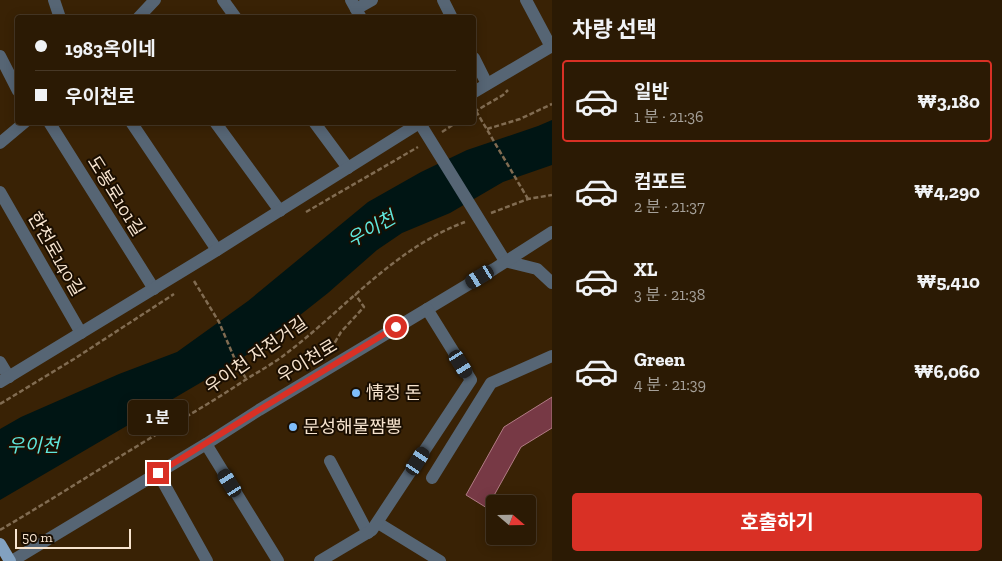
<!DOCTYPE html>
<html lang="ko">
<meta charset="utf-8">
<style>
body{margin:0;font-family:"Zilla Slab","Noto Sans KR",serif;background:#33230e;color:#f1f3f6;height:100vh;display:flex;flex-direction:column;font-size:19px;white-space:nowrap}
*{box-sizing:border-box;margin:0}
p{font-size:16px;color:#a6a19a}
.icon{flex:none;width:28px;height:28px;fill:none;stroke:currentColor;stroke-width:2;stroke-linecap:round;stroke-linejoin:round}
.map{position:relative;flex:1;overflow:hidden}
.sheet{display:flex;flex-direction:column;background:#2b1a04;width:450px}
.sheet>*{flex:none}
.banner{position:absolute;left:15px;top:15px;width:461px;height:110px;border-radius:5px;box-shadow:0 2px 12px #0003,0 0 0 1px #473826;display:grid;align-content:center;height:110px;padding:0 20px;background:#2b1a04}
.needle{width:32px;rotate:110deg}
.tools{position:absolute;left:486px;top:495px;display:grid;gap:10px}
.tools a{display:grid;place-items:center;width:50px;height:50px;border-radius:5px;background:#2b1a04;box-shadow:0 2px 12px #0003,0 0 0 1px #473826;font-size:25px}
.scale{position:absolute;left:15px;bottom:12px;width:116px;box-sizing:border-box;padding-left:5px;border:2px solid #f7e4cf;border-top:0;font-size:14px;line-height:18px;white-space:nowrap;color:#f7e4cf;-webkit-text-stroke:4px #1a0e01;paint-order:stroke}
.end{position:absolute;width:22px;height:22px;margin:-11px;border:6px solid #d93025;background:#fff;box-shadow:0 0 0 2px #fff}
.from{border-radius:50%}
.bubble{position:absolute;height:35px;border-radius:5px;background:#2b1a04;box-shadow:0 2px 12px #0003,0 0 0 1px #473826;font-size:16px;font-weight:700;line-height:35px;text-align:center}
.car{position:absolute;width:15px;height:30px;margin:-15px -8px;border-radius:6px;box-shadow:0 0 4px 1px #0007;background:linear-gradient(#222 24%,#8ab4d8 0 40%,#222 0 76%,#8ab4d8 0 86%,#222 0)}
.banner b{display:flex;align-items:center;gap:18px;height:48px;font-size:19px}
.banner b+b{border-top:1px solid #473826}
.banner i{width:12px;height:12px;background:#f1f3f6}
ul{padding:0;list-style:none}
li{display:flex;align-items:center;gap:15px;height:82px;margin:0 10px 8px;padding:0 10px;border:2px solid transparent;border-radius:5px}
li div{flex:1}
li b{display:block;font-size:19px}
li em{font-style:normal;font-weight:700}
li.current{border-color:#d93025}
li>.icon{width:45px;height:45px;stroke-width:1.5}
h2{padding:0 20px;font-size:22px;line-height:60px}
.cta{display:flex;gap:10px;margin-top:auto;padding:10px 20px}
.cta a{flex:1;height:58px;border-radius:5px;background:#d93025;color:#fff;font-size:20px;font-weight:700;line-height:58px;text-align:center}
main{display:flex;flex:1;min-height:0}
.map>svg:first-child{display:block}
</style>
<main>
<div class="map">
<svg width="552" height="561" viewBox="0 0 552 561">
<rect width="100%" height="100%" fill="#392205"/>
<path fill="#001514" d="M552 120V165L503 182 450 213 402 233 377 250 328 293 266 342 236 362 0 500V429L21 417 119 374 177 352 248 301 368 202 421 172 467 150 538 126Z"/>
<path fill="#773945" stroke="#b27c85" d="M552 397V428L521 447 487 508 466 495 504 427Z"/>
<g fill="none" stroke-linecap="round" stroke-linejoin="round">
<g stroke="#816c52" stroke-width="2.5" stroke-dasharray="5 2.5" stroke-linecap="butt">
<path d="M476 111 528 199"/>
<path d="M474 112 503 95 508 90"/>
<path d="M487 129 520 119 552 104"/>
<path d="M442 132 457 122"/>
<path d="M306 212 418 147"/>
<path d="M491 213 528 199 552 195"/>
<path d="M194 281 219 322 236 362 247 380"/>
<path d="M331 349 341 332 364 307 355 294"/>
<path d="M0 404 74 359 174 294"/>
<path d="M0 530C51 500 101 468 152 437 184 418 217 399 248 378 260 371 272 364 283 356 342 312 394 248 465 222"/>
</g>
<g stroke="#566574" stroke-width="12">
<path d="M54 0 60 18"/>
<path d="M223 0 236 18"/>
<path d="M351 0 361 18"/>
<path d="M443 0 452 18"/>
<path d="M526 0 551 47"/>
<path d="M356 9 372 0"/>
<path d="M138 18 155 0"/>
<path d="M0 56 18 91"/>
<path d="M474 58 487 84"/>
<path d="M474 92 552 46"/>
<path d="M49 122 154 289"/>
<path d="M131 122 217 250"/>
<path d="M215 122 280 211"/>
<path d="M314 122 348 168"/>
<path d="M419 122 505 261 537 269 552 283"/>
<path d="M0 143 25 122"/>
<path d="M0 192 81 333"/>
<path d="M0 362 9 377"/>
<path d="M0 382 217 250 421 122"/>
<path d="M206 444 278 561"/>
<path d="M330 461 368 533"/>
<path d="M158 473 207 561"/>
<path d="M432 478 491 383 552 356"/>
<path d="M378 523 440 561"/>
<path d="M12 561 206 444 259 410 494 269 552 232"/>
<path d="M320 561 372 530 471 380 427 309"/>
</g>
<path stroke="#82a1c0" stroke-width="12" d="M0 544 10 561"/>
</g>
<g fill="none" stroke-linecap="round" stroke-linejoin="round">
<path stroke="#d93025" stroke-width="6" d="M158 473 259 410 396 327"/>
</g>
<g fill="#7fbdfa" stroke="#1a0e01" stroke-width="2">
<circle cx="356" cy="393" r="5"/>
<circle cx="293" cy="427" r="5"/>
</g>
<g text-anchor="middle" dominant-baseline="central" stroke-width="4" stroke-linejoin="round" paint-order="stroke">
<g font-size="18" fill="#f7e4cf" stroke="#1a0e01">
<text transform="translate(116 196) rotate(58)">도봉로101길</text>
<text transform="translate(56 254) rotate(60)">한천로140길</text>
<text transform="translate(256 355) rotate(-35)">우이천 자전거길</text>
<text transform="translate(307 361) rotate(-31)">우이천로</text>
</g>
<g font-size="18" fill="#f7e4cf" stroke="#1a0e01" text-anchor="start">
<text x="366" y="393">情정 돈</text>
<text x="303" y="427">문성해물짬뽕</text>
</g>
<g font-size="19" font-style="italic" fill="#60e7dd" stroke="#1a0e01">
<text transform="translate(371 229) rotate(-30)">우이천</text>
<text x="33" y="445">우이천</text>
</g>
</g>
</svg>
<div class="tools">
<a><svg class="needle" viewBox="-14 -14 28 28"><path d="M0-13l5 13h-10z" fill="#e53935"/><path d="M0 13l5-13h-10z" fill="#a6a19a"/></svg></a>
</div>
<div class="scale">50 m</div>
<i class="end from" style="left:396px;top:327px"></i>
<i class="end" style="left:158px;top:473px"></i>
<div class="bubble" style="left:128px;top:400px;width:60px">1 분</div>
<i class="car" style="left:480px;top:277px;rotate:239deg"></i>
<i class="car" style="left:461px;top:364px;rotate:148deg"></i>
<i class="car" style="left:418px;top:461px;rotate:33deg"></i>
<i class="car" style="left:230px;top:483px;rotate:328deg"></i>
<div class="banner">
<b><i class="from"></i>1983옥이네</b>
<b><i></i>우이천로</b>
</div>
</div>
<section class="sheet">
<h2>차량 선택</h2>
<ul>
<li class="current"><svg class="icon" aria-label="car" viewBox="0 0 24 24"><path d="M5 17H2v-5l4-1 3-4h7l3 4 3 1v5h-3M9 17h6M6 11h13"/><circle cx="7" cy="17" r="2"/><circle cx="17" cy="17" r="2"/></svg><div><b>일반</b><p>1 분 · 21:36</p></div><em>₩3,180</em></li>
<li><svg class="icon" aria-label="car" viewBox="0 0 24 24"><path d="M5 17H2v-5l4-1 3-4h7l3 4 3 1v5h-3M9 17h6M6 11h13"/><circle cx="7" cy="17" r="2"/><circle cx="17" cy="17" r="2"/></svg><div><b>컴포트</b><p>2 분 · 21:37</p></div><em>₩4,290</em></li>
<li><svg class="icon" aria-label="car" viewBox="0 0 24 24"><path d="M5 17H2v-5l4-1 3-4h7l3 4 3 1v5h-3M9 17h6M6 11h13"/><circle cx="7" cy="17" r="2"/><circle cx="17" cy="17" r="2"/></svg><div><b>XL</b><p>3 분 · 21:38</p></div><em>₩5,410</em></li>
<li><svg class="icon" aria-label="car" viewBox="0 0 24 24"><path d="M5 17H2v-5l4-1 3-4h7l3 4 3 1v5h-3M9 17h6M6 11h13"/><circle cx="7" cy="17" r="2"/><circle cx="17" cy="17" r="2"/></svg><div><b>Green</b><p>4 분 · 21:39</p></div><em>₩6,060</em></li>
</ul>
<div class="cta"><a>호출하기</a></div>
</section>
</main>
